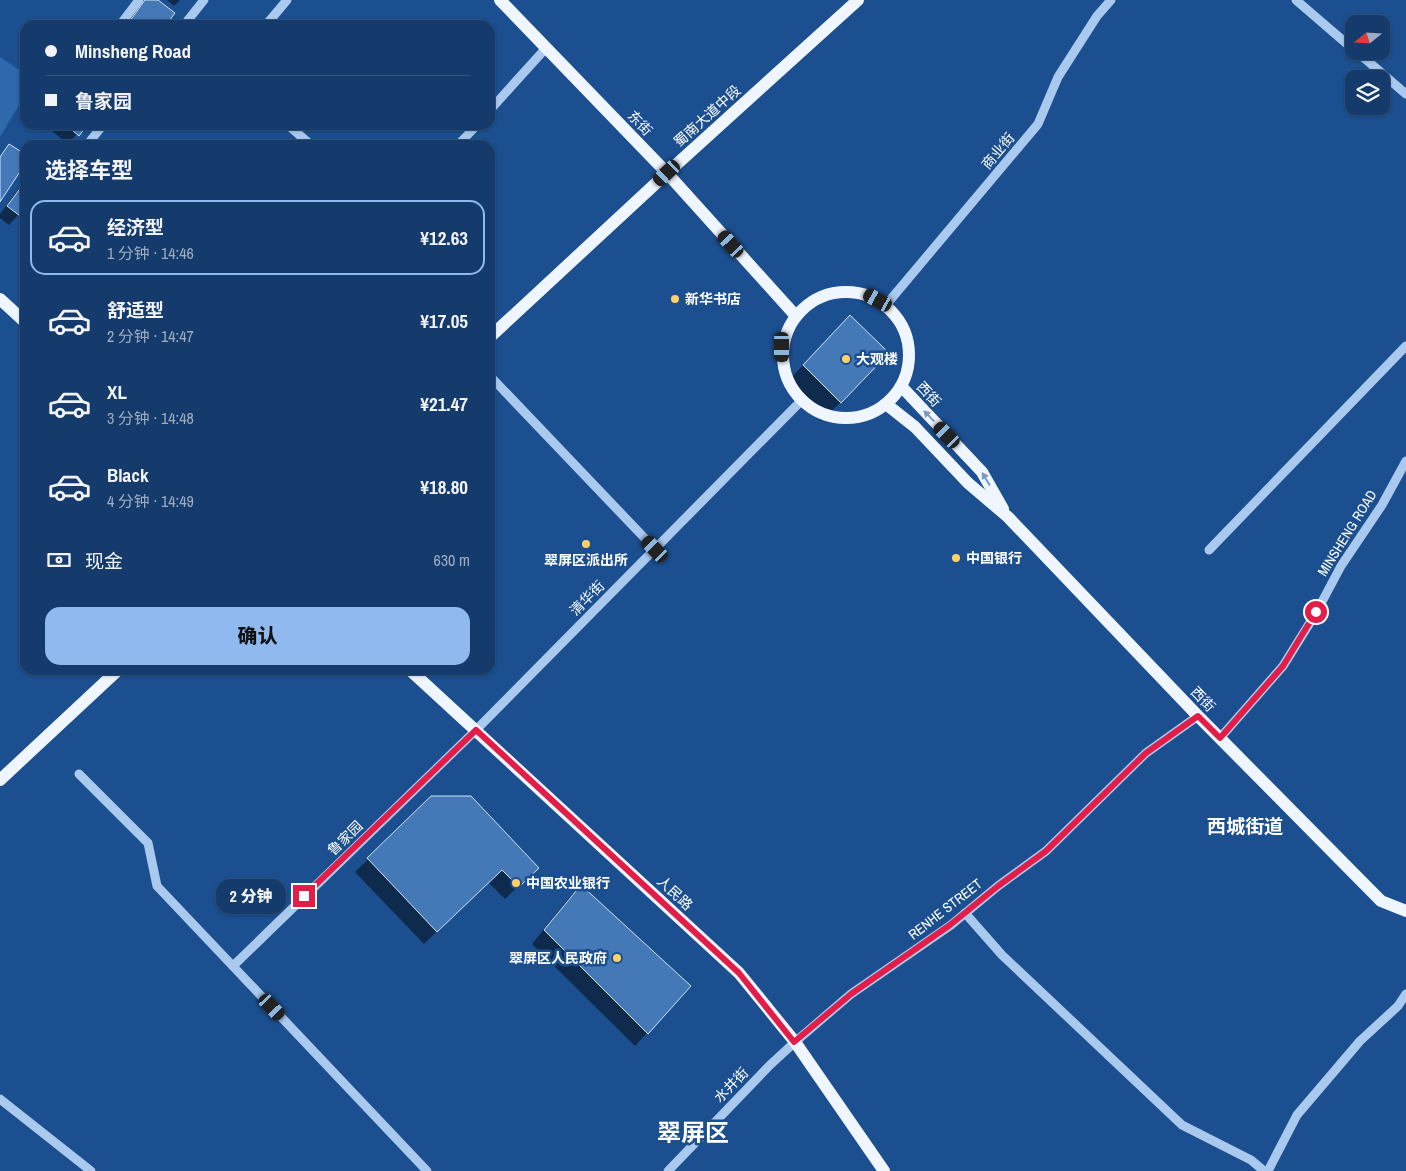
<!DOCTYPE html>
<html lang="zh">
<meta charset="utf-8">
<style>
body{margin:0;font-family:"Archivo Narrow","Noto Sans SC",sans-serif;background:#214673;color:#f1f3f6;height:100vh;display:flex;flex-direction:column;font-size:19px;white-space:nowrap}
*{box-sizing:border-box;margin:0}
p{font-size:16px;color:#9dadc1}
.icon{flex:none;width:28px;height:28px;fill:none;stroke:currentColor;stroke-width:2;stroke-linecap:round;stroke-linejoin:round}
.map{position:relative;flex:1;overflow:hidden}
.details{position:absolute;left:20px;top:140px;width:475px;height:535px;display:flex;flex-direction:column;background:#143b6b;border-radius:15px;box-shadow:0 1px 4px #0004,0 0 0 1px #33557e}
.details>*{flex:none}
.top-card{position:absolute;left:20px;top:20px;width:475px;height:110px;border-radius:15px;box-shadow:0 1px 4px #0004,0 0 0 1px #33557e;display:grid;align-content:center;height:110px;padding:0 25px;background:#143b6b}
.needle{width:32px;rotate:252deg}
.tools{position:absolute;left:1345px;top:15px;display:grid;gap:10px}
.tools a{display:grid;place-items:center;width:45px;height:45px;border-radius:10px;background:#143b6b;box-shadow:0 1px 4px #0004,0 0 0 1px #33557e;font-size:25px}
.end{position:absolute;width:22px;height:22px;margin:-11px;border:6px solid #e11d48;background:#fff;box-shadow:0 0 0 2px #fff}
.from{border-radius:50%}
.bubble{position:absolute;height:35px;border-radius:15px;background:#143b6b;box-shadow:0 1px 4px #0004,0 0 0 1px #33557e;font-size:16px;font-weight:800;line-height:35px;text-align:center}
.car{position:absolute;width:15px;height:30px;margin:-15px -8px;border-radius:6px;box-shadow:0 0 4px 1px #0007;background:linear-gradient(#222 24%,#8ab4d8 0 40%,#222 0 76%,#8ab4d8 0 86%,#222 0)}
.top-card b{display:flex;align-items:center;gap:18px;height:48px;font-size:19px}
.top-card b+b{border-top:1px solid #33557e}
.top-card i{width:12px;height:12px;background:#f1f3f6}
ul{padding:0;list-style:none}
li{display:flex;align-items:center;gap:15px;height:75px;margin:0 10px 8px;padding:0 15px;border:2px solid transparent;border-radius:15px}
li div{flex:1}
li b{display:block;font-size:19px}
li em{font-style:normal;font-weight:800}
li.current{border-color:#90b9f0}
li>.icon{width:45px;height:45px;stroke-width:1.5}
h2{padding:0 25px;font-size:22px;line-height:60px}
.pay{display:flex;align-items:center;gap:12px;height:55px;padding:0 25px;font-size:19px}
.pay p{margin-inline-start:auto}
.button{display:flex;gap:10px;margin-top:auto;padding:10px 25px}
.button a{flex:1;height:58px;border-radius:15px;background:#90b9f0;color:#111;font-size:20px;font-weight:800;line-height:58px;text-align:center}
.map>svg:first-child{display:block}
</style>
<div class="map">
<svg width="1406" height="1171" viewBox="0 0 1406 1171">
<rect width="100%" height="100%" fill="#1b4f8f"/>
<path fill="#2e69ad" d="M0 57 25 74V95L0 137Z"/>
<g fill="#0007">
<path d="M145 0H156L165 25H126Z"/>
<path d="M167 0H180L174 6Z"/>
<path d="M48 125H85L68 144 47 127Z"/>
<path d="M25 180V207L9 225 0 218V214Z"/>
<path d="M831 336 841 402 821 421 784 385Z"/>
<path d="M432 797 537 868 505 899 488 882 424 944 355 872Z"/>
<path d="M581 886 647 1033 635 1046 532 944 568 899Z"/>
</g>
<g fill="#4478b7" stroke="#cfe3fa">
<path d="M145 0H158L175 13 166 25H127Z"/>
<path d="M66 125H87L79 136Z"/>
<path d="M9 144 25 154V164L0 202V157Z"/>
<path d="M25 182V209L20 216 7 206Z"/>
<path d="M850 315 889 353 841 403 803 365Z"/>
<path d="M431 796H471L539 868 519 887 502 870 437 932 367 858Z"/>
<path d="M581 885 691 986 648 1034 544 930Z"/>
</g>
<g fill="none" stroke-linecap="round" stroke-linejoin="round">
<g stroke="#a9c9ee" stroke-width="9">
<path d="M1296 0 1354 50"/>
<path d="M120 25 139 0"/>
<path d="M184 25 204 0"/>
<path d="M266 25 287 0"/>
<path d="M1356 51 1406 94"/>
<path d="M490 110 546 48"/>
<path d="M288 125 311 145"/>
<path d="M87 145 103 125"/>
<path d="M458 145 477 125"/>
<path d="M886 305 1038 124 1058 77 1097 16 1111 0"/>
<path d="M490 376 655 549"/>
<path d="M1209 550 1406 346"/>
<path d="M1220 738 1283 666 1316 613 1341 566 1382 505 1406 461"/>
<path d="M79 774 148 843 157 886 427 1171"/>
<path d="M965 913 1002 955 1182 1125 1251 1160 1264 1171"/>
<path d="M233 966 476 730 801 401"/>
<path d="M0 1099 91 1171"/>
<path d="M668 1171 770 1065 795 1042 851 994 951 925 998 886 1046 851 1146 753 1198 716"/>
<path d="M1268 1171 1297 1115 1360 1041 1398 1006 1406 994"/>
</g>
<g stroke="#f0f6ff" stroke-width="12">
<path d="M500 0 667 173 795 315"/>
<circle cx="846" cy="355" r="63"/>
<path d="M0 299 25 322"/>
<path d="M490 337 667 173 858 0"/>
<path d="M901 386 982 472 1003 509"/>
<path d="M886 404 915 427 968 483 1008 517 1198 716 1381 901 1406 911"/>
<path d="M410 670 739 973 795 1042 884 1171"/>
<path d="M0 780 118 670"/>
</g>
</g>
<defs><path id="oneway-solid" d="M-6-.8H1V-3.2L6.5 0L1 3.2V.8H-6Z" transform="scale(1.25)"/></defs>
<g fill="#7b9ac1">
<use href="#oneway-solid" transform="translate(929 416) rotate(-134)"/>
<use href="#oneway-solid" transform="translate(986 479) rotate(-121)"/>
</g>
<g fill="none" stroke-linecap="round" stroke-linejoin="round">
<path stroke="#e11d48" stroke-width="6" d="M304 896 476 730 739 973 794 1042 851 994 950 925 998 886 1046 851 1146 753 1198 716 1220 738 1283 666 1316 612"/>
</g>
<g fill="#ffd166" stroke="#1b4f8f" stroke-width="2">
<circle cx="675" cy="299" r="5"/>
<circle cx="846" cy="359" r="5"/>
<circle cx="586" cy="544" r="5"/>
<circle cx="956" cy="558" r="5"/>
<circle cx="516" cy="883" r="5"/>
<circle cx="617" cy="958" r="5"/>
</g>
<g text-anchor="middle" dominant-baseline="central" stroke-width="5" stroke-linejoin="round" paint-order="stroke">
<g font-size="14" fill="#fff" stroke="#1b4f8f">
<text transform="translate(707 116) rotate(-42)">蜀南大道中段</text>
<text transform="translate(640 123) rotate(46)">东街</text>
<text transform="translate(998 151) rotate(-50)">商业街</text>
<text transform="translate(929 394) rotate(47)">西街</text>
<text transform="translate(1347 533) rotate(-58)">MINSHENG ROAD</text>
<text transform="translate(587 598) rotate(-45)">清华街</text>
<text transform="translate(1203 699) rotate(46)">西街</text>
<text transform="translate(345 838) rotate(-44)">鲁家园</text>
<text transform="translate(675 893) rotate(43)">人民路</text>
<text transform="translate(945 909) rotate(-38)">RENHE STREET</text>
<text transform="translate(731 1085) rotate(-46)">水井街</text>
</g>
<g font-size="14" font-weight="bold" fill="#fff" stroke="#1b4f8f" text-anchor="start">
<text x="685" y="299">新华书店</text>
<text x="856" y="359">大观楼</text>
<text x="966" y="558">中国银行</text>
<text x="586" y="560" text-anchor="middle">翠屏区派出所</text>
<text x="526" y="883">中国农业银行</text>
<text x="607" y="958" text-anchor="end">翠屏区人民政府</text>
</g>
<g font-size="19" font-weight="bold" fill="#fff" stroke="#1b4f8f">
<text x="1245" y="826">西城街道</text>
</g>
<g font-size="24" font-weight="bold" fill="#fff" stroke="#1b4f8f">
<text x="693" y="1132">翠屏区</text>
</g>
</g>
</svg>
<div class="tools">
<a><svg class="needle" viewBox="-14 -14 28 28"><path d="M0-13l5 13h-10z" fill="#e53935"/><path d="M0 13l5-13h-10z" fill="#9dadc1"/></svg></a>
<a><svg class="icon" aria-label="layers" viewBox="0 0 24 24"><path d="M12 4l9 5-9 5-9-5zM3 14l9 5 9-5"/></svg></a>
</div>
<i class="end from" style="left:1316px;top:612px"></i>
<i class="end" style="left:304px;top:896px"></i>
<div class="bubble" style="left:216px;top:879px;width:70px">2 分钟</div>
<i class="car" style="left:667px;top:173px;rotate:227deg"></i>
<i class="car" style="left:731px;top:244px;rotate:318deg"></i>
<i class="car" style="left:878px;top:300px;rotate:299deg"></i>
<i class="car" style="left:782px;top:347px;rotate:180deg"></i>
<i class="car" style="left:947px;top:435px;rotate:316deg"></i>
<i class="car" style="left:655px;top:549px;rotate:316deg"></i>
<i class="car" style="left:272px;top:1007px;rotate:137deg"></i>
<div class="top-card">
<b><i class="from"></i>Minsheng Road</b>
<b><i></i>鲁家园</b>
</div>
<section class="details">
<h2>选择车型</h2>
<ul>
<li class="current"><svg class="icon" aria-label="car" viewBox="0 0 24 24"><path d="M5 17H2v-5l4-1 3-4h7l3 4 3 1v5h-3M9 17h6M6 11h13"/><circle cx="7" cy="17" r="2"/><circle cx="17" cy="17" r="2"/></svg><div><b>经济型</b><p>1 分钟 · 14:46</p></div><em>¥12.63</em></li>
<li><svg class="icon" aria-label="car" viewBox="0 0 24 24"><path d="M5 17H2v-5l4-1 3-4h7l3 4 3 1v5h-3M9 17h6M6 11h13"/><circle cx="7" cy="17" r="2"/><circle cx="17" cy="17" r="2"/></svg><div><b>舒适型</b><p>2 分钟 · 14:47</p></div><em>¥17.05</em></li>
<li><svg class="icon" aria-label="car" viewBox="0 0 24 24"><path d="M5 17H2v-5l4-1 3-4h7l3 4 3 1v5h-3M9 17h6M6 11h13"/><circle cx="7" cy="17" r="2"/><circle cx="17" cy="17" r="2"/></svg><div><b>XL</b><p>3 分钟 · 14:48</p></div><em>¥21.47</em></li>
<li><svg class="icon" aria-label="car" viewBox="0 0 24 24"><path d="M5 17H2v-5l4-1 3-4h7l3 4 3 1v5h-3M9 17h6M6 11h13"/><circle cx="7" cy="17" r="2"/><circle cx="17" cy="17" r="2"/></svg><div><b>Black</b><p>4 分钟 · 14:49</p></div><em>¥18.80</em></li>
</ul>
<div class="pay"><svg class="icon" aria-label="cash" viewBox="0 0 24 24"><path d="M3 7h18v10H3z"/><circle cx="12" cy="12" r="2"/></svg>现金<p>630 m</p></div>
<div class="button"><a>确认</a></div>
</section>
</div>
